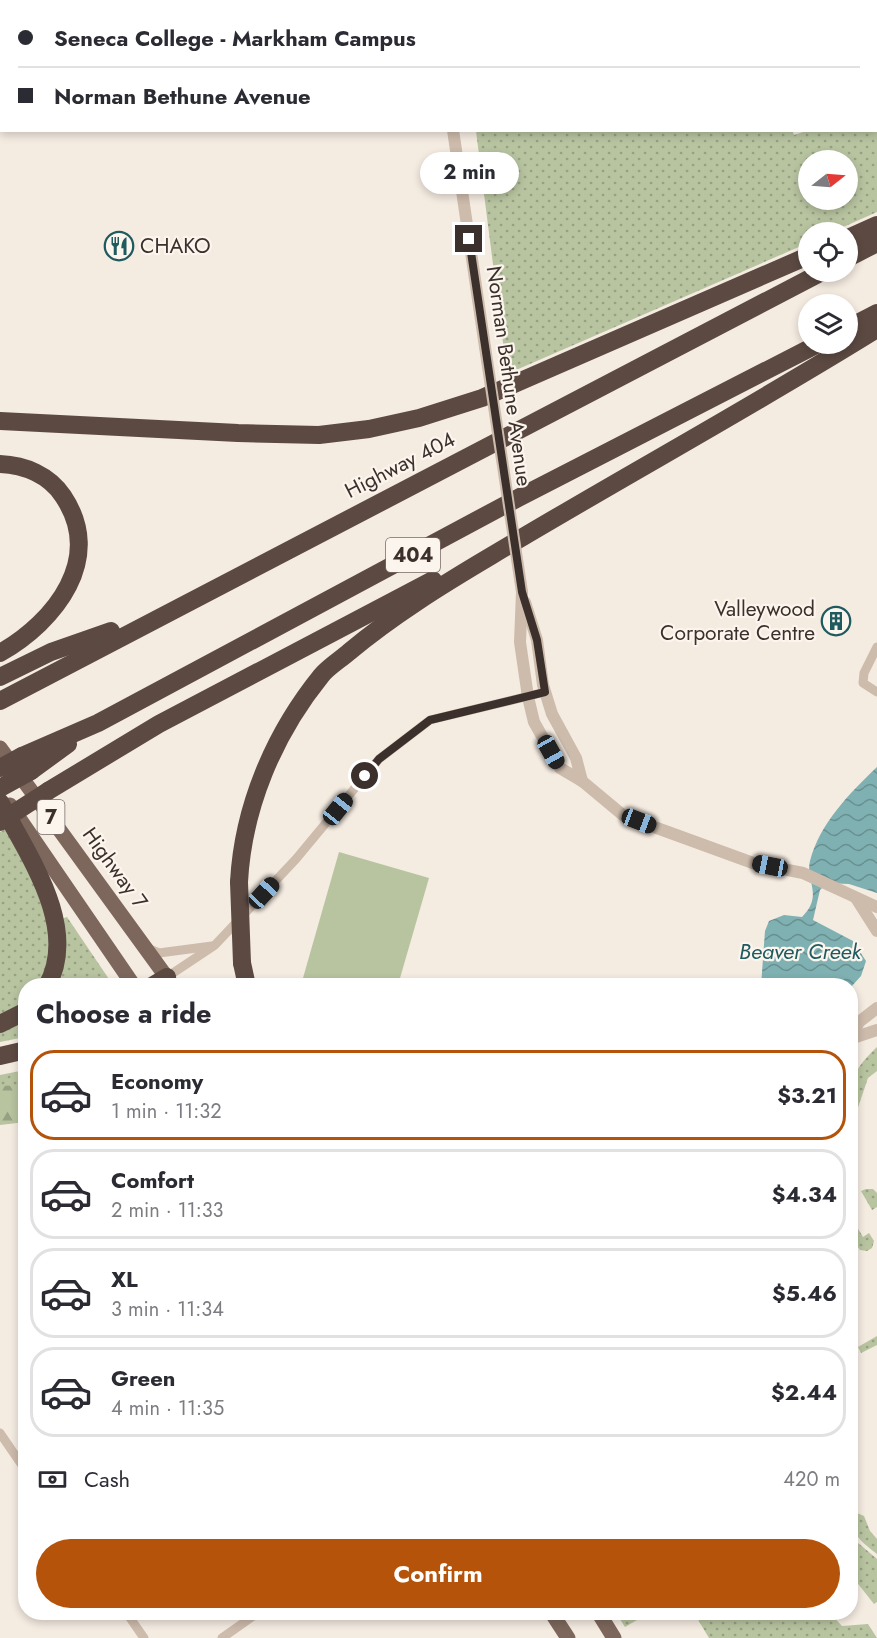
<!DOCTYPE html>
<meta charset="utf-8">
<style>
body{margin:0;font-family:Jost,sans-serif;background:#f2f2f3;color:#2b2b33;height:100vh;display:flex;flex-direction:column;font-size:22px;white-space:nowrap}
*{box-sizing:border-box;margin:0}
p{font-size:20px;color:#7c7c81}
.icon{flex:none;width:33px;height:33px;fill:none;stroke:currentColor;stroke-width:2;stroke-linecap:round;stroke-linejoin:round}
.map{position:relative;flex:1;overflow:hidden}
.sheet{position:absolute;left:18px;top:978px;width:840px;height:642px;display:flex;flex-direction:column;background:#fff;border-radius:24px;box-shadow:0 3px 9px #0003}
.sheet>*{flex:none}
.top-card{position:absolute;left:0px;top:0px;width:878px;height:132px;box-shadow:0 3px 9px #0003;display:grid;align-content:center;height:132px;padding:0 18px;background:#fff}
.needle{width:39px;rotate:73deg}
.controls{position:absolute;left:798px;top:150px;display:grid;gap:12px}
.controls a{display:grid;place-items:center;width:60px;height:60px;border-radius:50%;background:#fff;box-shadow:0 3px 9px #0003;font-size:30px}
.end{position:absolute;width:27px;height:27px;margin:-14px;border:8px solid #3b302b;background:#fff;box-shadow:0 0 0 3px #fff}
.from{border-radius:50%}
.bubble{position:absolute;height:42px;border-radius:21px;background:#fff;box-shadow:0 3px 9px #0003;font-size:20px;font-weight:700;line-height:42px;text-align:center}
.car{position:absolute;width:18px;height:36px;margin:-18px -9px;border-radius:8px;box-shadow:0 0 4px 2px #0007;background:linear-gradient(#222 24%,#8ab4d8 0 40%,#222 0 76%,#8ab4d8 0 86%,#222 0)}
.top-card b{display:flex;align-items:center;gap:21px;height:57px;font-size:22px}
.top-card b+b{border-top:2px solid #e1e1e2}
.top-card i{width:15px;height:15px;background:#2b2b33}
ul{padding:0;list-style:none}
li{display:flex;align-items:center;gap:18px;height:90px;margin:0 12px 9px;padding:0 6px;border:3px solid #e1e1e2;border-radius:24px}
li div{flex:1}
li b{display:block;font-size:22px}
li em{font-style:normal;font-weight:700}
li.current{border-color:#b45309}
li>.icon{width:54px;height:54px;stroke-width:1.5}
h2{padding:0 18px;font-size:27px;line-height:72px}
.pay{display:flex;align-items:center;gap:15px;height:66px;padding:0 18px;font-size:22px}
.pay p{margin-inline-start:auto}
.action{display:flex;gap:12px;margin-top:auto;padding:12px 18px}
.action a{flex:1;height:69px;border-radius:36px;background:#b45309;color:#fff;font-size:24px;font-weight:700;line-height:69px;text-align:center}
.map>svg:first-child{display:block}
</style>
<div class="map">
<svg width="877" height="1638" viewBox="0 0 877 1638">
<defs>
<pattern id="grass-dots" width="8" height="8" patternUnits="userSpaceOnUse" patternTransform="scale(1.5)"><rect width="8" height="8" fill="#b8c4a0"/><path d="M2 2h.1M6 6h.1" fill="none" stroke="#97a083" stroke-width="1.8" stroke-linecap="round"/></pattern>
<pattern id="forest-firs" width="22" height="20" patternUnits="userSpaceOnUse" patternTransform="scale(1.5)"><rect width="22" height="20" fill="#b8c4a0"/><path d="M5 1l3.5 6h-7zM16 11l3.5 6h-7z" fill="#97a083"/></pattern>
<pattern id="water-waves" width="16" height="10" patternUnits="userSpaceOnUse" patternTransform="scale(1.5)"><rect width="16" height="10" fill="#7fb0b2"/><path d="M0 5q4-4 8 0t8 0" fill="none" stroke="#699091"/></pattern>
</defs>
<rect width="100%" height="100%" fill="#f4ebe1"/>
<g fill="url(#grass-dots)" fill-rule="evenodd">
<path d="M436 0H733V1L437 2Z"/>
<path d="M877 101V212L832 232H808V243L507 374 476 131 792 130 794 135 806 131 876 130ZM808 160H848V200H808Z"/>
<path d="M7 828C23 853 55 916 52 945 51 958 44 973 40 985L26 986 25 1002 21 1007 0 1016V832Z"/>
<path d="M67 917 113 985 56 986 61 919Z"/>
<path d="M25 1020V1037L0 1042V1031Z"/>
<path d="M877 1047V1071L868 1078 851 1128C850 1088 846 1076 877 1047Z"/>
<path d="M25 1070V1122L0 1125V1075Z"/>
<path d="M866 1189H873L877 1193V1207L872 1210 861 1191Z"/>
<path d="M851 1217 863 1237 869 1233 874 1241 872 1248 867 1251 860 1250 851 1237Z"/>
<path d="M877 1336V1345L861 1353 858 1347Z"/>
<path d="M850 1510 864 1516 870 1531 877 1539V1554C859 1540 850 1533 850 1510Z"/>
<path d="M850 1536 877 1559V1602L874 1604 851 1575Z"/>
<path d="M616 1613H649L625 1627Z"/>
<path d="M694 1613H830L842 1626 868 1624 877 1638H709Z"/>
</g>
<path fill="url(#forest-firs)" d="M25 1085V1122L0 1124V1086Z"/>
<path fill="#b8c4a0" d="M339 852 429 878 398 985H301Z"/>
<path fill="url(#water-waves)" d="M877 767V893L849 884 827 883 820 890 813 920 853 941 866 961 861 976 851 987 761 986 765 931 769 921 784 915 802 917C824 895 805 881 810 861 820 823 849 794 877 767Z"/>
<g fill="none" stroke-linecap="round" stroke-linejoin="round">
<g stroke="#cdbbac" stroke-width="9">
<path d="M877 647 864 673 863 683 877 692"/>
<path d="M147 948 159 953 212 946"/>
<path d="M167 977 215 945 296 859 379 759 430 720 545 692"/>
<path d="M0 1433 26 1471"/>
<path d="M126 1612 144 1638"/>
<path d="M222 1638 259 1612"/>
</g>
<g stroke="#cdbbac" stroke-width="12">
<path d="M403 0 404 2"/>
<path d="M453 130 485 347"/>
<path d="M522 592 520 642 528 697 534 722 560 768 582 781 624 816 753 863 803 873 877 907"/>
<path d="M525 602 537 640 543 685 552 714 576 758 582 781"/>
<path d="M856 898 877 931"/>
<path d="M853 1038 877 1030"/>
<path d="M850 1041 859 1022 877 1008"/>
</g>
<g stroke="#7d675c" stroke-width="15">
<path d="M0 748 173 986"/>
<path d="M10 805 134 986"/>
<path d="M551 1612 568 1638"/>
<path d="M598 1612 614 1638"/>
</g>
<g stroke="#5c4a42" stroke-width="18">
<path d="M848 238 877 225"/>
<path d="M848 258 877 243"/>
<path d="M848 328 877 313"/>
<path d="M0 421 238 433 319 435 369 429 419 418 482 398 808 256"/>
<path d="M0 464C25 465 49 475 63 496 105 558 56 621 0 653"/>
<path d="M0 677 51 652 111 631"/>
<path d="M0 701 822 272"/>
<path d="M22 756 98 723 520 497 818 344"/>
<path d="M31 771 68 744"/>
<path d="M48 791 159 724 433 580"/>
<path d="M0 802C27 854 80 927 47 986"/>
<path d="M239 882C243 807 274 734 321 676 328 667 340 660 349 652 392 616 442 585 491 556 619 479 750 408 877 329"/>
<path d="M242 963 247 986"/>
<path d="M152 986 167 977"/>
<path d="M0 1024 26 1011"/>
<path d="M0 1056 26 1050"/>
</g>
<path stroke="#cdbbac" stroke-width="12" d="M485 347 522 592"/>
<g stroke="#5c4a42" stroke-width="18">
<path d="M0 768 22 756"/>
<path d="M0 788 31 771"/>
<path d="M0 822 48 791"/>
<path d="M239 882 242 963"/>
</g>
</g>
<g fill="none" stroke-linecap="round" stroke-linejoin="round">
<path stroke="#3b302b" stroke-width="8" d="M365 776 379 759 430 720 545 692 537 640 522 592 469 239"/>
</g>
<defs>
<g id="restaurant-ring" transform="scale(1.5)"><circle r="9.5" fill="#fbf5ee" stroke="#1f5a5e" stroke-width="1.5"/><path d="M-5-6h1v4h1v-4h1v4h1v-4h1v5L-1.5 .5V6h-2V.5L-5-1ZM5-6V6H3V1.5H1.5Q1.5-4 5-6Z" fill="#1f5a5e"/></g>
<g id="building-ring" transform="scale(1.5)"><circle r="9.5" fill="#fbf5ee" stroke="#1f5a5e" stroke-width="1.5"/><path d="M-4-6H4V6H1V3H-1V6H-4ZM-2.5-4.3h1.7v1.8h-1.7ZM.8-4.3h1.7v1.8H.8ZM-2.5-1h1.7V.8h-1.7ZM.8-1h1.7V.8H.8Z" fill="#1f5a5e"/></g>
</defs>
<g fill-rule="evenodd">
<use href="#restaurant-ring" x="119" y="246"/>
<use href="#building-ring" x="836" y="621"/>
</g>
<g text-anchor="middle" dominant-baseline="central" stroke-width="4.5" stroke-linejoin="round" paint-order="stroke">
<g fill="#fbf5ee" stroke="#756b66" stroke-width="1.5">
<rect x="386" y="538" width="54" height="34" rx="4.5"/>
<rect x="37.5" y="800" width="27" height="34" rx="4.5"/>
</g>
<g font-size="20" font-weight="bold" fill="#3b302b">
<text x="413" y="555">404</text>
<text x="51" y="817">7</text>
</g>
<g font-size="21" fill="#3b302b" stroke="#fbf5ee" text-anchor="start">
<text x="140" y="246">CHAKO</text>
<text x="815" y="609" text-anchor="end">Valleywood<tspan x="815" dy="24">Corporate Centre</tspan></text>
</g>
<g font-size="21" fill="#3b302b" stroke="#fbf5ee">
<text transform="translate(509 376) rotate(82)">Norman Bethune Avenue</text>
<text transform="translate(400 465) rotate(-27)">Highway 404</text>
<text transform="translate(115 868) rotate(54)">Highway 7</text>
</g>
<g font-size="22" font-style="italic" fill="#1f5a5e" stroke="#fbf5ee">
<text x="800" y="951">Beaver Creek</text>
</g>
</g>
</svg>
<div class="controls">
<a><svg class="needle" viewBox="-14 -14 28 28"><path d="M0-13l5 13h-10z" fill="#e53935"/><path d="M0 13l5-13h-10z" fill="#7c7c81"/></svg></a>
<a><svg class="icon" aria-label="locate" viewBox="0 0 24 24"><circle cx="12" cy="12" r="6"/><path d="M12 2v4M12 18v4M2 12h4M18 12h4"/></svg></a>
<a><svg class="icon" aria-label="layers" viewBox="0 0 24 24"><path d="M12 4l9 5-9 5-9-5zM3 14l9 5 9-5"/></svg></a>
</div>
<i class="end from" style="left:365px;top:776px"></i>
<i class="end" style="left:469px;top:239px"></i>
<div class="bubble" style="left:420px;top:152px;width:99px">2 min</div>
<i class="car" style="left:551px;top:752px;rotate:151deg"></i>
<i class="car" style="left:338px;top:809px;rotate:39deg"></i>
<i class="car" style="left:639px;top:821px;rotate:111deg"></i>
<i class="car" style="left:770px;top:866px;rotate:281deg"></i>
<i class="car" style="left:264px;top:893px;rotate:43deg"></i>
<div class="top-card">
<b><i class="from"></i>Seneca College - Markham Campus</b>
<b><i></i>Norman Bethune Avenue</b>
</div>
<section class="sheet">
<h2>Choose a ride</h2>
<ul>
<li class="current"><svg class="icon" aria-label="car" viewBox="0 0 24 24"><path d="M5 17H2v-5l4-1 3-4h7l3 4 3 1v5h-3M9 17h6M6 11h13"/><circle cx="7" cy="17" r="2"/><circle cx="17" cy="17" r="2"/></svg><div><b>Economy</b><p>1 min · 11:32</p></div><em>$3.21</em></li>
<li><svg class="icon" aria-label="car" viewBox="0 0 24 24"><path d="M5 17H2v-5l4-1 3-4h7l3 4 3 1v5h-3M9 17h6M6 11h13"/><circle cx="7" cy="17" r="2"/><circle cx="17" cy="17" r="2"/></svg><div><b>Comfort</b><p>2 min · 11:33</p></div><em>$4.34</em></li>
<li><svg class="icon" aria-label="car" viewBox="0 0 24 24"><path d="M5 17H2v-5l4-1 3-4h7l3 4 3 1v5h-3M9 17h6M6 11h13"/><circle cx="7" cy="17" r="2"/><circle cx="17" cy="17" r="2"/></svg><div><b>XL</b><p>3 min · 11:34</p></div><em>$5.46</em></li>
<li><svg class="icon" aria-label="car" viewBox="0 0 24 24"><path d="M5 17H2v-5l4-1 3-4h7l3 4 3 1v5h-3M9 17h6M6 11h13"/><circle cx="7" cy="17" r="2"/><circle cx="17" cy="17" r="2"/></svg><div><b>Green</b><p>4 min · 11:35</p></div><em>$2.44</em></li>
</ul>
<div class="pay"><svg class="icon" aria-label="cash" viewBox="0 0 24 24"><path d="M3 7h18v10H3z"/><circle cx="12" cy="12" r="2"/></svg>Cash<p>420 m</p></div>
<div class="action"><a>Confirm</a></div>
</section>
</div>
